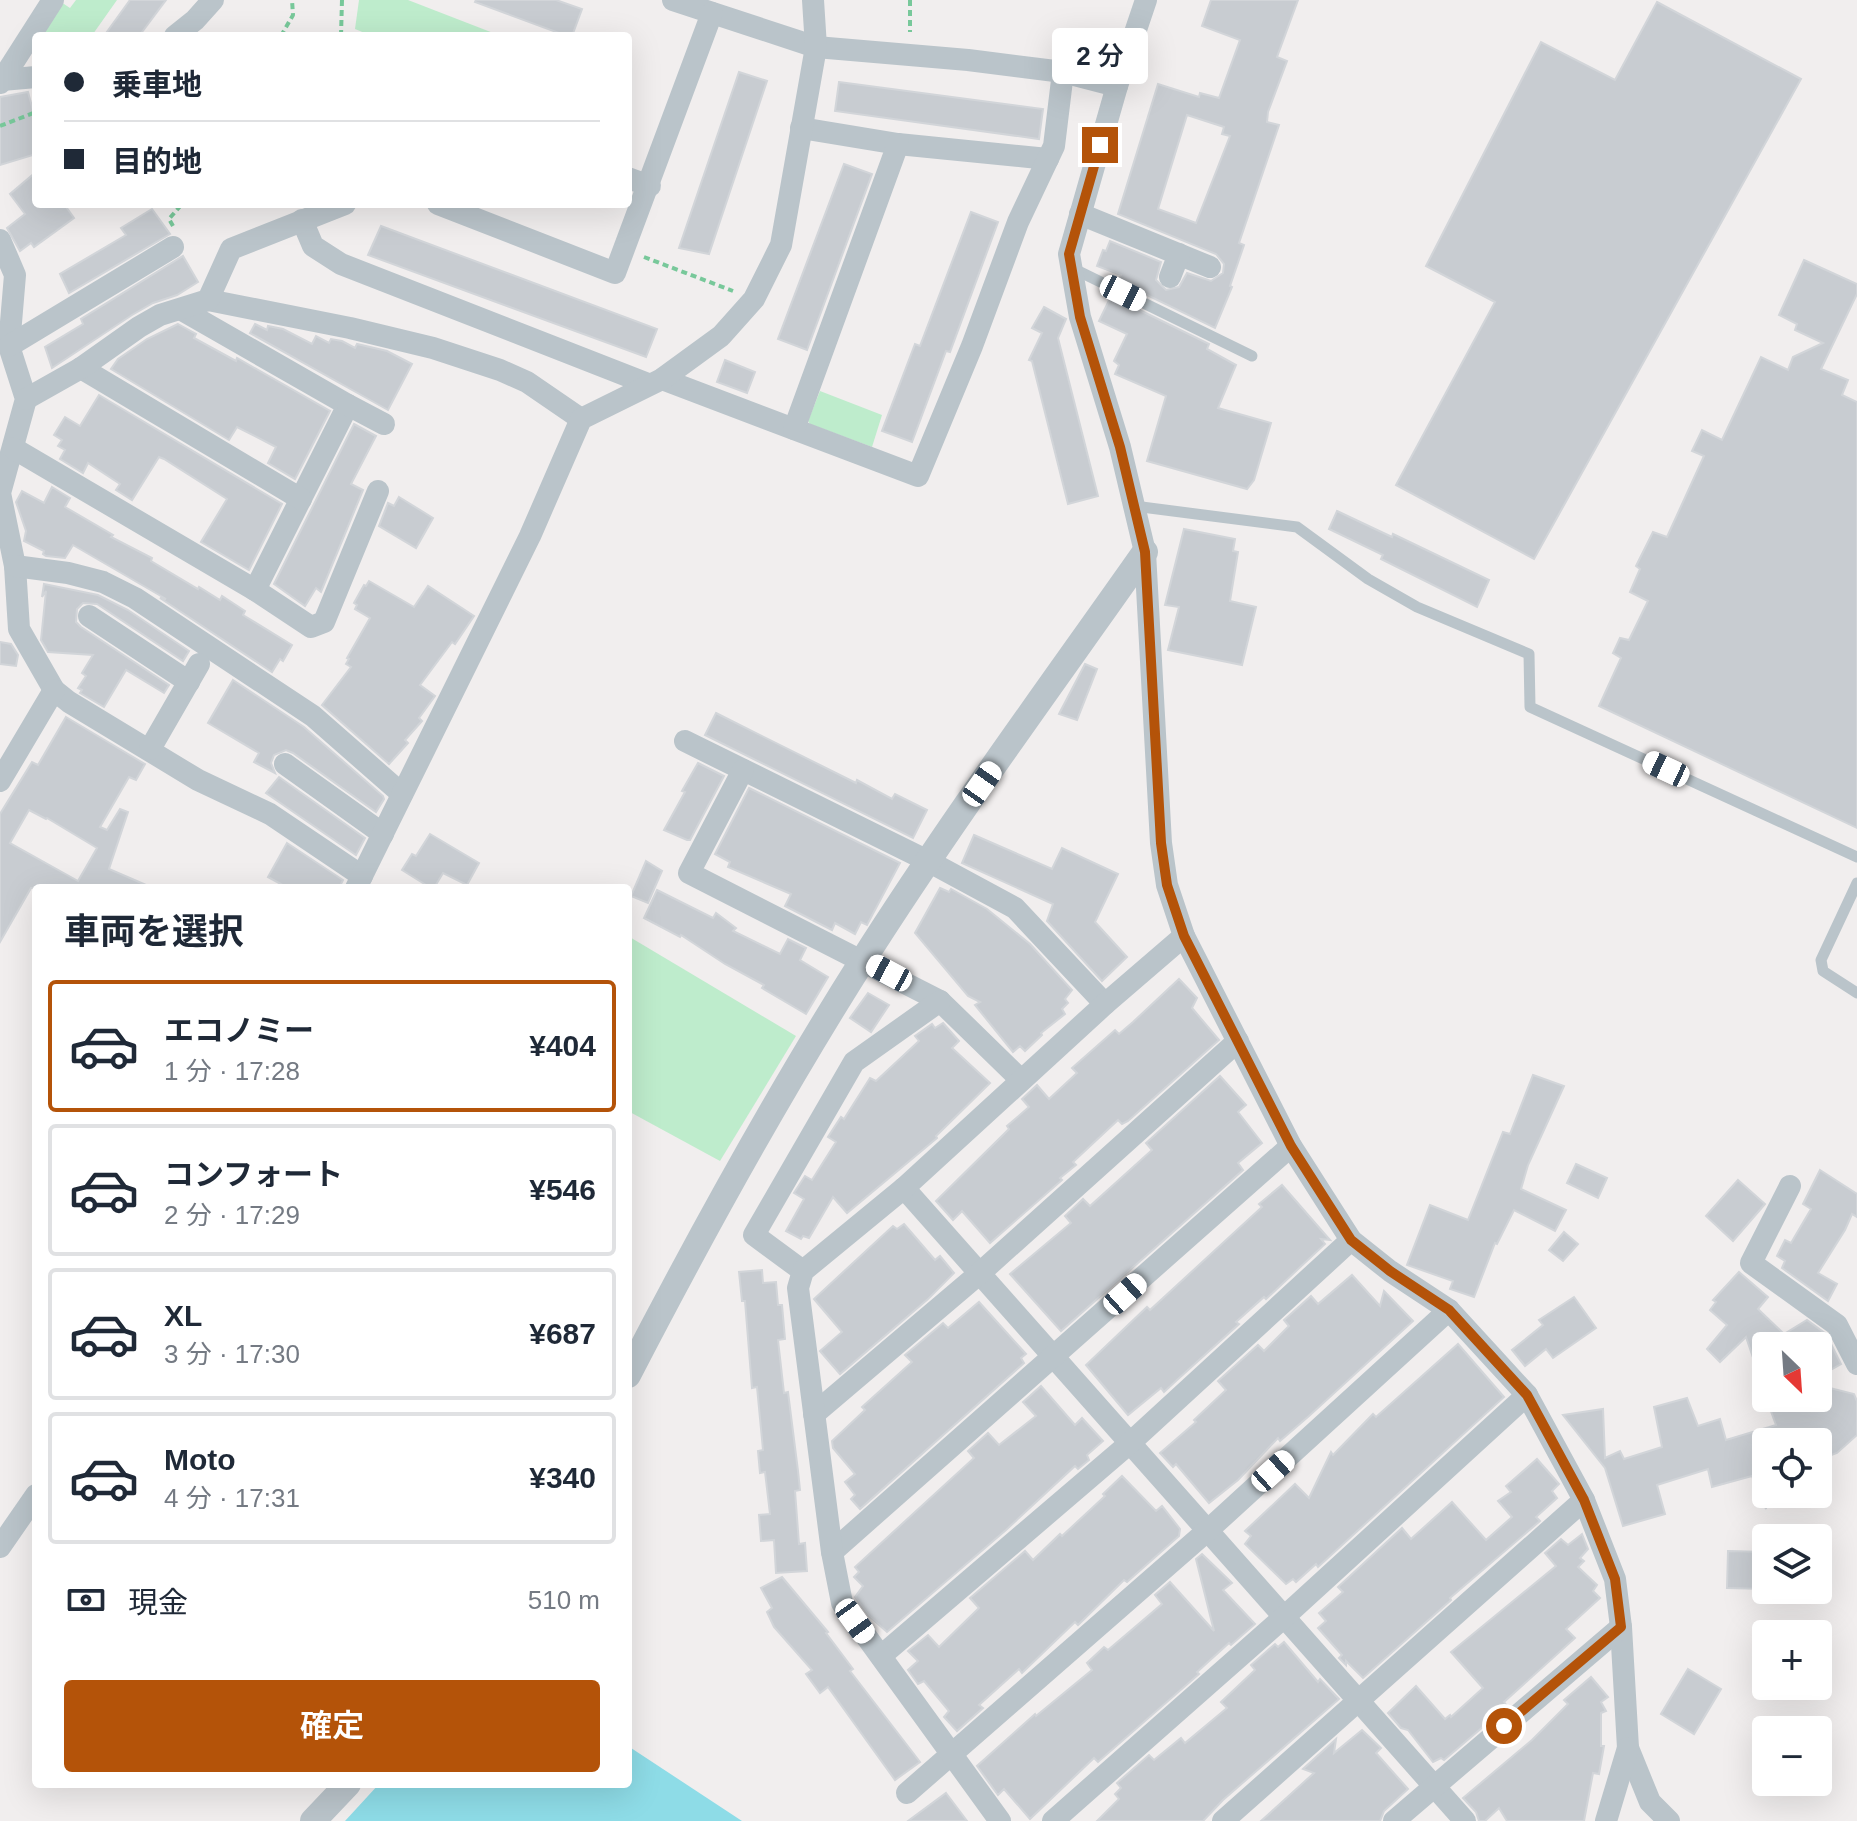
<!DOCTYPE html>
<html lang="ja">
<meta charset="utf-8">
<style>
body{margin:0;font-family:Arial,"Noto Sans JP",sans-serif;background:#f2f2f3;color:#1f2937;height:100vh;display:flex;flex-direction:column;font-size:30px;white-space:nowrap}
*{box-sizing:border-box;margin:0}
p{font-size:26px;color:#747a83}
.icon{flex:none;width:44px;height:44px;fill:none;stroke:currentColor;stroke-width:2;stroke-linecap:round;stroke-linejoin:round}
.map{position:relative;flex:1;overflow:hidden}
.side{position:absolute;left:32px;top:884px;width:600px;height:904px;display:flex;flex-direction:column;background:#fff;border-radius:8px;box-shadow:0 8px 32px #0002}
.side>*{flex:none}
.hud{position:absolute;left:32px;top:32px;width:600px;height:176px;border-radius:8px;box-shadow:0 8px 32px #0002;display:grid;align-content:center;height:176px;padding:0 32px;background:#fff}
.needle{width:52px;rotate:155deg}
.fabs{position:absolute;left:1752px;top:1332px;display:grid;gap:16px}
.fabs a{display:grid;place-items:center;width:80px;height:80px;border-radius:8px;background:#fff;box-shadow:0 8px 32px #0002;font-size:40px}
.end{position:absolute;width:36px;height:36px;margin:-18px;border:10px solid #b45309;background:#fff;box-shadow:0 0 0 4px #fff}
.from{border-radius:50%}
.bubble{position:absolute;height:56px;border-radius:8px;background:#fff;box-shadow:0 8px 32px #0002;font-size:26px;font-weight:600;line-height:56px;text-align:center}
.car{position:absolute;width:24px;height:48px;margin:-24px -12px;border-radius:10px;box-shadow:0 0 6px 2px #0007;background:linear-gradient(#fff 24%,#345 0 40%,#fff 0 76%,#345 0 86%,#fff 0)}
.hud b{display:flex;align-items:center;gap:28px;height:76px;font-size:30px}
.hud b+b{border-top:2px solid #e0e1e3}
.hud i{width:20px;height:20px;background:#1f2937}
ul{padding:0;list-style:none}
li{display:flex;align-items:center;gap:24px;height:132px;margin:0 16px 12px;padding:0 16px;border:4px solid #e0e1e3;border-radius:8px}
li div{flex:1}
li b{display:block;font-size:30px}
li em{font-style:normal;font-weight:600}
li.active{border-color:#b45309}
li>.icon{width:72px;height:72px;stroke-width:1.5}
h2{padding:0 32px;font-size:36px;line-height:96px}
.pay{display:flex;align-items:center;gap:20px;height:88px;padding:0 32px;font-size:30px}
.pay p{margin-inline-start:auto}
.button{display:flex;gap:16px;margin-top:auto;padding:16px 32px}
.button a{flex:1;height:92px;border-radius:8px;background:#b45309;color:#fff;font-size:32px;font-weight:600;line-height:92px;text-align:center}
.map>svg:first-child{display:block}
</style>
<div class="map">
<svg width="1857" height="1821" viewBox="0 0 1857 1821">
<rect width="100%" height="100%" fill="#f1eeee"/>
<g fill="#beeccc">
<path d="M76 0H117L93 34 94 36H38L61 2 70 8Z"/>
<path d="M359 0H408L501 36H372L355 29Z"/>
<path d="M820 391 882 415 872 447 810 424 808 421Z"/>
<path d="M628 936 796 1036 720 1161 628 1111Z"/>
</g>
<path fill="#8edce7" d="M628 1746 742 1821H345L379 1784H628Z"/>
<g fill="#c8ccd1" stroke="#d2d5d9" stroke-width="2" fill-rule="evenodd">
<path d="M130 0H166L139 36H104Z"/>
<path d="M476 0H556L582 9 572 36H567L475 2Z"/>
<path d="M1211 0H1298L1277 57 1287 61 1268 112 1267 122 1279 125 1239 243 1244 245 1230 286 1232 287 1215 328 1118 281 1121 275 1097 266 1103 250 1106 251 1110 241 1161 262 1156 280 1166 290 1179 287 1187 273 1211 281 1223 273 1224 264 1216 254 1118 214 1158 84 1199 97 1200 93 1219 98 1240 40 1202 26ZM1187 115 1224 127 1222 134 1230 136 1196 223 1158 209Z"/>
<path d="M1657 2 1801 79 1534 559 1396 485 1495 302 1426 266 1541 42 1615 80Z"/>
<path d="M739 72 767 81 709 254 679 248Z"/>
<path d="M839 82 1043 109 1039 139 835 111Z"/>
<path d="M28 92 36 121V154L0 165V97Z"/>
<path d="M844 164 872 174 807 350 778 339Z"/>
<path d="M36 172V204H64L74 218 34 247 31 243 20 251 7 228 25 214 10 194Z"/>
<path d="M152 209 170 234 69 293 60 274 126 235 121 228Z"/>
<path d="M971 212 998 222 950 352 946 351 912 442 882 431 915 344 920 346Z"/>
<path d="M381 226 657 329 646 357 368 255Z"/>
<path d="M183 256 198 282 177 295 153 303 132 315 52 368 45 347 83 324 81 319Z"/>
<path d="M1804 260 1857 284V294L1821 369 1848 380 1842 395 1857 402V828L1599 706 1621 658 1613 653 1620 638 1629 640 1648 601 1630 592 1640 569 1636 566 1653 532 1667 537 1704 456 1692 451 1702 430 1722 440 1761 357 1788 370 1793 357 1823 343 1795 330 1797 324 1779 315Z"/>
<path d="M1111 296 1209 344 1207 349 1236 365 1218 408 1271 423 1254 480 1247 489 1147 461 1166 396 1115 374 1119 365 1114 361 1127 334 1099 321Z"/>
<path d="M1044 307 1066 319 1058 338 1098 496 1068 504 1032 361 1029 360 1042 333 1032 328Z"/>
<path d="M178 324 196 334 194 338 236 361 237 358 330 411 295 479 268 463 276 447 237 427 229 440 111 369 118 359 147 339Z"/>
<path d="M255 324 267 330 268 326 283 329 312 344 316 336 329 343 331 339 342 341 355 348 357 344 387 351 412 364 388 410 250 333Z"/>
<path d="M725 360 755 372 747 393 717 382Z"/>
<path d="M99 395 282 504 249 570 201 542 227 499 164 459 159 457 132 500 116 490 120 484 88 463 83 473 60 459 65 450 58 446 62 440 54 435 65 417 80 426Z"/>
<path d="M354 424 376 436 351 484 363 490 321 592 316 588 305 606 274 584Z"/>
<path d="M52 487 70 498 65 507 113 535 111 537 152 558 151 561 198 589 199 587 220 600 222 596 245 611 243 615 292 645 283 661 280 659 272 672 160 598 166 599 73 545 65 558 46 556 43 554 44 551 24 541 26 531 16 502 22 491 44 503Z"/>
<path d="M399 497 433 518 416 548 379 526 388 503 394 506Z"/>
<path d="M1337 511 1392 537 1393 534 1489 580 1477 607 1381 559 1383 555 1329 529Z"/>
<path d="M1184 529 1235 539 1233 551 1238 552 1230 601 1256 607 1242 665 1168 650 1179 607 1165 605Z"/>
<path d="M369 581 414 607 428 586 474 616 455 644 452 642 420 685 435 696 419 718 422 721 405 740 408 743 389 764 322 705 351 667 346 664 349 659 347 658 370 618 355 609 357 605 354 603 364 585 366 586Z"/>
<path d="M44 584 98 595 128 610 189 651 183 661 97 604 83 603 77 609 76 622 81 627 169 685 164 693 126 670 104 707 80 693 82 690 78 688 86 676 82 673 93 655 48 652 41 640 46 591 42 597Z"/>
<path d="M0 642 11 644 18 655 16 666 0 664Z"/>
<path d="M1085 664 1097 669 1077 720 1059 714Z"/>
<path d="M233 680 304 727 383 796 384 799 376 812 293 753 286 750 274 755 271 763 275 773 254 762 259 753 208 723Z"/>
<path d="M716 713 856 783 857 780 892 799 895 794 927 810 913 838 705 735Z"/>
<path d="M66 717 145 764 136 780 129 777 100 827 107 830 120 809 128 812 109 869 153 888H31L0 942V814L32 762 38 765ZM29 810 46 819 47 818 97 848 78 881 10 843Z"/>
<path d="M698 763 724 776 690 840H687L664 830 685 792 682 791Z"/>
<path d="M279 777 365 838 356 855 266 793Z"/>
<path d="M749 788 900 863 867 925 861 922 855 934 835 923 832 930 785 906 791 894 728 867 730 862 715 854Z"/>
<path d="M430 834 479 863 467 885 443 873 434 888H431L402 870 412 854 416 856Z"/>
<path d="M974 835 1052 869 1062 848 1118 874 1095 922 1127 957 1102 981 1047 921 1053 904 962 863Z"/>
<path d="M287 843 343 880 339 888H288L268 877Z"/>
<path d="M646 861 662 871 648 903 631 896Z"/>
<path d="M940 888 949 892 951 889 987 909 1030 944 1072 990 1065 999 1068 1003 1062 1009 1065 1014 1041 1033 1042 1035 1025 1051 1020 1046 1013 1052 975 1005 980 1002 968 996 915 933Z"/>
<path d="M657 890 713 918 716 913 736 928 733 931 780 954 788 939 806 948 800 960 828 977 806 1014 762 988 764 985 725 964 681 935 680 937 644 918Z"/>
<path d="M1179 979 1197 998 1192 1008 1219 1040 1128 1121 1122 1124 1118 1120 1073 1162 1076 1165 1060 1178 1062 1180 990 1243 962 1211 953 1220 936 1201 1009 1129 1007 1126 1029 1107 1022 1099 1037 1085 1049 1099 1077 1073 1072 1068 1115 1030 1119 1034 1133 1022Z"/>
<path d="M868 993 889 1005 871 1032 850 1018Z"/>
<path d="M943 1023 959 1041 952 1048 990 1083 936 1136 937 1138 847 1213 833 1197 809 1238 803 1236 801 1239 786 1231 804 1199 794 1193 805 1176 812 1180 836 1142 828 1137 841 1117 844 1119 870 1078 876 1081 919 1041 915 1036 932 1024 935 1028Z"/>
<path d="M1533 1075 1564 1086 1528 1165 1521 1189 1566 1210 1555 1231 1514 1210 1497 1244 1495 1243 1474 1297 1450 1289 1453 1281 1407 1265 1430 1205 1468 1220 1503 1132 1510 1134Z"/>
<path d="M1220 1076 1246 1105 1238 1112 1262 1143 1238 1163 1243 1170 1061 1331 1010 1274 1071 1223 1065 1216 1083 1199 1090 1206 1152 1150 1146 1143Z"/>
<path d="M1576 1164 1607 1178 1598 1198 1567 1183Z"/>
<path d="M1820 1170 1857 1194V1217L1852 1214 1845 1230 1818 1273 1837 1284 1828 1301 1782 1268 1785 1261 1777 1256 1785 1240 1791 1243 1811 1209 1803 1204Z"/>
<path d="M1738 1180 1765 1204 1733 1241 1706 1216Z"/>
<path d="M1282 1185 1330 1240 1321 1239 1325 1244 1266 1299 1264 1297 1236 1322 1239 1324 1177 1380 1164 1392 1161 1388 1128 1415 1086 1365 1147 1307 1150 1310 1262 1207 1259 1204Z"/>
<path d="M904 1224 935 1260 940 1256 954 1273 928 1299 840 1374 820 1351 842 1332 814 1299 893 1226 897 1229Z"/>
<path d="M1564 1232 1578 1244 1563 1261 1549 1250Z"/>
<path d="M762 1270 763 1283 776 1282 778 1305H782L785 1339 778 1340 784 1393 788 1392 798 1471 800 1490 795 1491 799 1544 805 1543 807 1571 776 1573 774 1540 761 1541 759 1515 770 1514 765 1472 760 1473 758 1451 763 1450 757 1387 752 1388 745 1301H742L739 1272Z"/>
<path d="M1739 1272 1768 1297 1758 1309 1784 1334 1807 1320 1826 1334 1841 1364 1818 1377V1346H1766V1387H1763L1746 1337 1720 1362 1707 1349 1727 1325 1710 1310 1716 1302 1713 1300Z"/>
<path d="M1352 1275 1380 1306 1384 1291 1413 1321 1309 1416 1280 1441 1278 1438 1238 1480 1209 1503 1176 1464 1173 1467 1160 1453 1196 1422 1194 1420 1226 1390 1218 1381 1258 1345 1264 1351 1289 1326 1284 1320 1311 1296 1318 1304Z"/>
<path d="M1574 1297 1596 1328 1553 1358 1546 1349 1525 1366 1512 1350 1543 1325 1539 1320Z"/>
<path d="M979 1302 1026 1354 1021 1358 1024 1363 860 1509 851 1499 855 1495 845 1482 855 1474 833 1448 832 1441 865 1410 862 1407 912 1362 905 1355 943 1323 948 1328Z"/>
<path d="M1458 1344 1504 1397 1318 1567 1316 1564 1296 1582 1293 1579 1286 1584 1245 1544 1251 1536 1245 1531 1295 1484 1309 1498 1331 1452 1333 1455 1373 1414 1376 1417Z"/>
<path d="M1818 1385 1854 1394 1857 1401V1435L1837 1453 1818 1460V1442H1766V1509L1752 1476 1712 1487 1708 1469 1657 1485 1665 1514 1623 1526 1605 1468 1563 1415 1603 1409 1605 1458 1620 1451 1624 1459 1662 1447 1654 1407 1687 1398 1698 1426 1720 1419 1726 1440 1776 1425 1769 1406 1797 1398H1818Z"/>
<path d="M1041 1386 1075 1425 1082 1418 1103 1441 1087 1455 1089 1460 1078 1469 1075 1466 1006 1530 887 1632 869 1616 855 1597 863 1586 854 1577 859 1572 855 1567 974 1458 968 1451 988 1433 999 1445 1036 1416 1023 1402Z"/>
<path d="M1537 1459 1559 1484 1552 1491 1557 1498 1536 1517 1540 1521 1450 1598 1451 1600 1363 1678 1346 1661V1665L1339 1658 1342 1655 1318 1628 1326 1621 1319 1613 1343 1592 1338 1587 1402 1528 1411 1539 1452 1502 1486 1540 1512 1517 1498 1501 1511 1492 1506 1486Z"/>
<path d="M1122 1476 1156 1511 1162 1506 1180 1529 1179 1536 1127 1582 1124 1580 1078 1625 1075 1622 1022 1673 1019 1669 979 1705 983 1708 957 1731 944 1717 949 1711 924 1681 918 1684 908 1670 918 1661 908 1651 928 1635 939 1647 979 1608 970 1598 1025 1551 1033 1560 1060 1534 1062 1536 1105 1496 1103 1494Z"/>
<path d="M1582 1534 1588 1549 1580 1558 1584 1561 1578 1567 1597 1585 1593 1591 1600 1598 1566 1629 1575 1638 1504 1702 1507 1706 1504 1709 1444 1760 1441 1758 1433 1762 1408 1730 1401 1728 1388 1713 1416 1686 1445 1719 1450 1715 1451 1717 1483 1688 1451 1652 1556 1566 1545 1553 1561 1539 1568 1545Z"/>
<path d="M1728 1551 1766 1552V1589L1727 1588Z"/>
<path d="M1202 1554 1232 1583 1223 1590 1255 1624 1231 1645 1229 1643 1197 1672 1199 1674 1098 1762 1094 1758 1030 1819 1004 1789 998 1795 977 1766 1035 1714 1036 1716 1092 1670 1087 1663 1104 1647 1108 1650 1162 1604 1155 1595 1170 1582 1214 1631 1196 1559Z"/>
<path d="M782 1577 828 1632 826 1633 853 1669 850 1671 920 1762 895 1780 828 1687 820 1693 806 1674 812 1670 774 1627 767 1612 772 1608 761 1588Z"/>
<path d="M1284 1642 1318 1682 1320 1679 1339 1699 1223 1800 1203 1821H1097L1119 1799 1115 1794 1121 1788 1117 1783 1149 1755 1154 1760 1181 1738 1185 1743 1227 1708 1221 1702 1255 1670 1251 1665 1275 1644 1278 1647Z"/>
<path d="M1688 1669 1721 1689 1694 1734 1661 1714Z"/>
<path d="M1591 1677 1608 1697 1601 1702 1606 1711 1601 1713V1746H1604L1599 1774 1593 1773 1584 1821H1507L1499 1808 1485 1821H1479L1476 1812 1463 1798 1532 1740 1568 1704 1564 1700Z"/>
<path d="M1362 1730 1381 1748 1376 1753 1408 1789 1384 1811 1380 1821H1261L1314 1773 1303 1769 1336 1739 1334 1753Z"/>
<path d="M946 1793 967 1821H908Z"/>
</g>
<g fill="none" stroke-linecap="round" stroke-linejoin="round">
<g stroke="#78c89a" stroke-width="4" stroke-dasharray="6 4" stroke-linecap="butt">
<path d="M910 0V32"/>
<path d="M281 36 293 15 292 0"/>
<path d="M341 36 342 0"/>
<path d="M0 126 36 112"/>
<path d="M173 226 169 219 182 204"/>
<path d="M644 257 733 291"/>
</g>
<g stroke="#bac4ca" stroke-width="11">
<path d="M1072 268 1252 356"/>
<path d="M1134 506 1297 527 1368 579 1417 607 1529 654 1530 707 1857 857"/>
<path d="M1857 883 1821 960 1823 971 1857 993"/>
</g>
<g stroke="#bac4ca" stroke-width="22">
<path d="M673 0 816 47 968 60 1063 72 1117 86"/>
<path d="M1146 0 1117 86 1069 254 1080 317 1120 447 1145 552 1161 843 1167 885 1184 936 1291 1146 1351 1240 1390 1271 1449 1310 1527 1395 1584 1500 1615 1579 1621 1627 1628 1748 1650 1802 1669 1821"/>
<path d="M175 36 195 20 213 0"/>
<path d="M2 80 36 77"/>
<path d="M0 83 53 0"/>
<path d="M801 128 898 144 1048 159"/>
<path d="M628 178 650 186"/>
<path d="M438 204 615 273 712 13"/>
<path d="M1080 214 1210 267"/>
<path d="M302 220 313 246 341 264 648 384"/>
<path d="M0 240 15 275 9 346 26 399 0 493 15 566 19 629 54 690 69 702 198 780 270 814 362 876"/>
<path d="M1170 277 1179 254"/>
<path d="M208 300 350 328 433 348 500 370 527 382 581 419"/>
<path d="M182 310 348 405 255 590"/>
<path d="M9 346 173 247"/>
<path d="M81 368 301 499"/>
<path d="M662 379 918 476 972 346 1018 222 1054 146 1063 72"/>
<path d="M26 399 81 368 139 327 160 315 208 300 231 249 345 204"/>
<path d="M348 405 384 424"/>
<path d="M794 429 898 144"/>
<path d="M13 448 255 590 311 627 324 622 378 491"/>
<path d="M15 566 68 573 103 582 135 598 313 716 402 794"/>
<path d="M89 616 189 682"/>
<path d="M685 741 928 861 1015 908 1105 1004"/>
<path d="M150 749 199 664"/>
<path d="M285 764 383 834"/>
<path d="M743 770 689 873 940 1001 1021 1080"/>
<path d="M0 781 54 690"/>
<path d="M356 888 530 536 581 419 662 379 721 336 754 299 781 245 816 47 813 0"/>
<path d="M1790 1186 1751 1263 1837 1325 1857 1364"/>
<path d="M904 1188 1465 1821"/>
<path d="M803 1271 754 1235 854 1062 940 1001"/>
<path d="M814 1414 980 1273 1238 1041"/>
<path d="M0 1547 36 1495"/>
<path d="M832 1552 1291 1146"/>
<path d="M881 1656 1130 1443 1351 1240"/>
<path d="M907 1793 1207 1531 1449 1310"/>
<path d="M1000 1821 842 1603 832 1552 798 1288 803 1271 904 1188 1105 1004 1184 936"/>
<path d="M1053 1821 1283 1618 1527 1395"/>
<path d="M1223 1821 1584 1500"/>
<path d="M1394 1821 1621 1627"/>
<path d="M1606 1821 1628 1748"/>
</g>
<g stroke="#bac4ca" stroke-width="26">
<path d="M628 1375C701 1234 778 1094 863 960 952 820 1050 687 1145 552"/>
<path d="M313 1821 348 1784"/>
</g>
</g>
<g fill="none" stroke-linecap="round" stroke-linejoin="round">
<path stroke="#b45309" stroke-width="10" d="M1100 145 1069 254 1080 317 1120 447 1145 552 1161 843 1167 885 1184 936 1291 1146 1351 1240 1390 1271 1449 1310 1527 1395 1584 1500 1615 1579 1621 1627 1504 1726"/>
</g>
</svg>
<div class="fabs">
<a><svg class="needle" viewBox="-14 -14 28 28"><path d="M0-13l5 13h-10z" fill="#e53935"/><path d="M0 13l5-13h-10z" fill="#747a83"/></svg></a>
<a><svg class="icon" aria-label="locate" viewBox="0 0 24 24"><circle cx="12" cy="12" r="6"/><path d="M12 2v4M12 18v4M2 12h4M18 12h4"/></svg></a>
<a><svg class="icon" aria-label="layers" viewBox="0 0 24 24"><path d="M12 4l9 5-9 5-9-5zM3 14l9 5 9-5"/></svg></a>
<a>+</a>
<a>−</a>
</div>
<i class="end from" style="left:1504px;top:1726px"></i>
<i class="end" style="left:1100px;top:145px"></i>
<div class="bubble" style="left:1052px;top:28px;width:96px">2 分</div>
<i class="car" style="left:1123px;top:293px;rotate:116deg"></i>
<i class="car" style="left:1666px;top:769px;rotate:295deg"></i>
<i class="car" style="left:982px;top:784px;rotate:35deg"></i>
<i class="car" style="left:889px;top:973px;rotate:298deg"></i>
<i class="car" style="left:1125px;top:1294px;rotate:48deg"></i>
<i class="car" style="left:1273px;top:1471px;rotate:48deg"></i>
<i class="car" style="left:855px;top:1621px;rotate:144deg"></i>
<div class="hud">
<b><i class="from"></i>乗車地</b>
<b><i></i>目的地</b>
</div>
<section class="side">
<h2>車両を選択</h2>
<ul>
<li class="active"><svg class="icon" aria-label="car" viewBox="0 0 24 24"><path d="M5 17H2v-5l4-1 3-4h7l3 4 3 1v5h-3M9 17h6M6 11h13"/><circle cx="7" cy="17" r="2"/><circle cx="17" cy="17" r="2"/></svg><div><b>エコノミー</b><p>1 分 · 17:28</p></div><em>¥404</em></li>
<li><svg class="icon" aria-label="car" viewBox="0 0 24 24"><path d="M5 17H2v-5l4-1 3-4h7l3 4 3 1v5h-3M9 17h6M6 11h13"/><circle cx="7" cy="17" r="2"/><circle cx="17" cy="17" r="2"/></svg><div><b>コンフォート</b><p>2 分 · 17:29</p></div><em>¥546</em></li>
<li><svg class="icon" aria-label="car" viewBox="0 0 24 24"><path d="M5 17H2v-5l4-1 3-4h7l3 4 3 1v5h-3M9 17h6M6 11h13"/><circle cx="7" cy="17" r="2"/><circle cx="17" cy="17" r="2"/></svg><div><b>XL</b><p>3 分 · 17:30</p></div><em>¥687</em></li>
<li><svg class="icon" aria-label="car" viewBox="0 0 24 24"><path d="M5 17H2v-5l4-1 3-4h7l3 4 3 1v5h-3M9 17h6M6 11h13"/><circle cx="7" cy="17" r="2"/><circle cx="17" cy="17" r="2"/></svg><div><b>Moto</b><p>4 分 · 17:31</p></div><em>¥340</em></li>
</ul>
<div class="pay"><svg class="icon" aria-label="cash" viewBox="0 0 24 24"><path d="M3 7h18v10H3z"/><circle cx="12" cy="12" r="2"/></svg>現金<p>510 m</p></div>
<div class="button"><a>確定</a></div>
</section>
</div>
